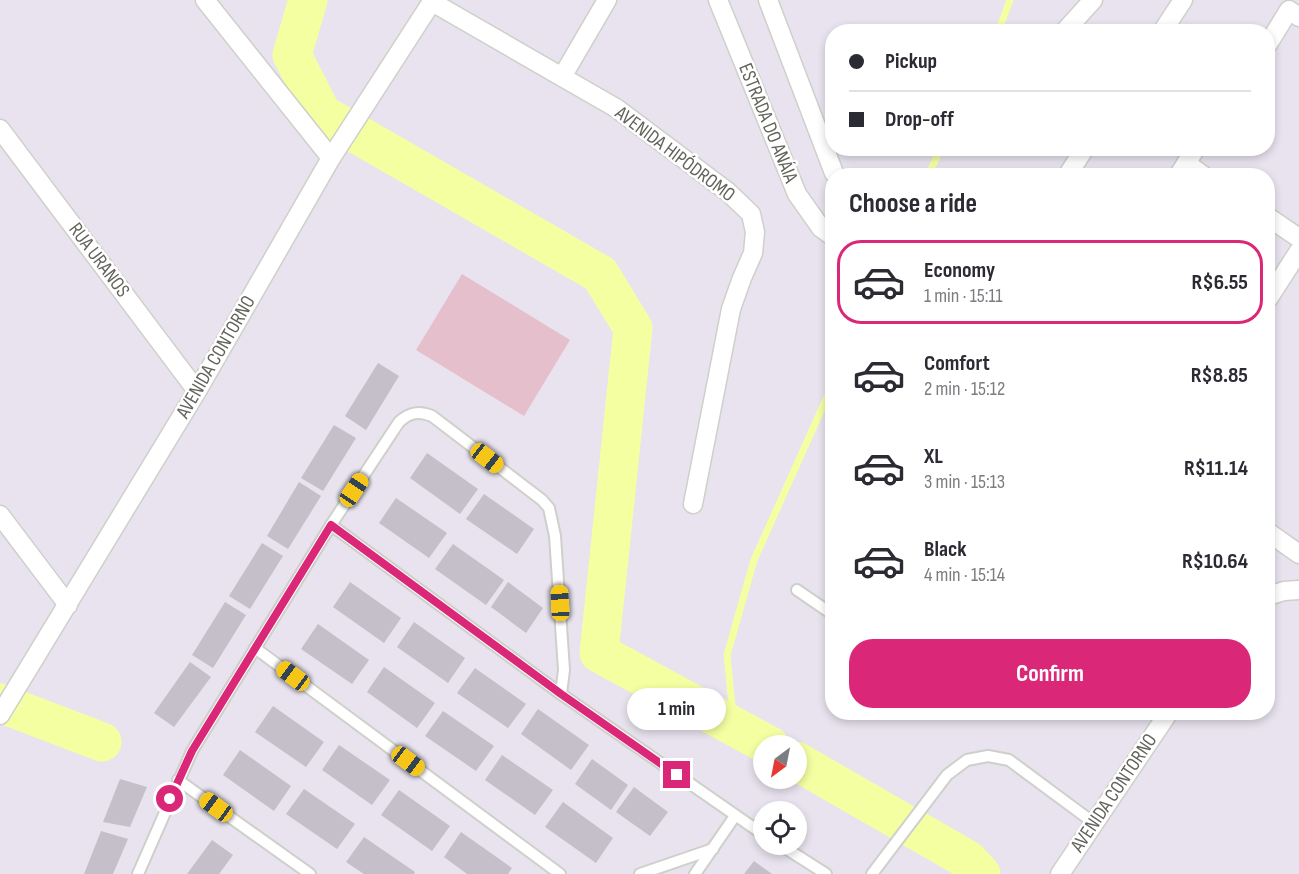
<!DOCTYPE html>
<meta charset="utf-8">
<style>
body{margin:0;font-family:"Sofia Sans Condensed",sans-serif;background:#f7f7f7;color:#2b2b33;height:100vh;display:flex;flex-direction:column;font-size:22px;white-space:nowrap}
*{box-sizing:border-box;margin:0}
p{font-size:20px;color:#7c7c81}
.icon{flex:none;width:33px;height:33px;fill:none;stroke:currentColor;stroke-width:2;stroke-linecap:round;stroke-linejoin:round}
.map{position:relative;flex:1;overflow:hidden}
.side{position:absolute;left:825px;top:168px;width:450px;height:552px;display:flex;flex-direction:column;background:#fff;border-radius:24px;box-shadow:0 3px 9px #0003}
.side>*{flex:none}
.top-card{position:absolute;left:825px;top:24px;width:450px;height:132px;border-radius:24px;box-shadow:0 3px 9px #0003;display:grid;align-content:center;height:132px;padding:0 24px;background:#fff}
.needle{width:39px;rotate:212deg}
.fabs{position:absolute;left:753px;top:735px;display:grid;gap:12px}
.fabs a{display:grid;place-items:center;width:54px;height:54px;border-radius:50%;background:#fff;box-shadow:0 3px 9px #0003;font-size:30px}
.end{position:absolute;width:27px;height:27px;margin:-14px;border:8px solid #db2777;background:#fff;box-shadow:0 0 0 3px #fff}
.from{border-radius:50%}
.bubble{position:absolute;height:42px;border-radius:21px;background:#fff;box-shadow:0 3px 9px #0003;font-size:20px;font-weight:700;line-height:42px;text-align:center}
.car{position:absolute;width:18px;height:36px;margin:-18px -9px;border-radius:8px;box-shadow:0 0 4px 2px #0007;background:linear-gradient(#f5c518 24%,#345 0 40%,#f5c518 0 76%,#345 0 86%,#f5c518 0)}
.top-card b{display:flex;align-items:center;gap:21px;height:57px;font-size:22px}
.top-card b+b{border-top:2px solid #e1e1e2}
.top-card i{width:15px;height:15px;background:#2b2b33}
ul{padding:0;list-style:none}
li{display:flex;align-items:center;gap:18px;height:84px;margin:0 12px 9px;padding:0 12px;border:3px solid transparent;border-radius:24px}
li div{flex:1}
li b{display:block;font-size:22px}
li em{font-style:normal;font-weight:700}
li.active{border-color:#db2777}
li>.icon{width:54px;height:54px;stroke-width:1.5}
h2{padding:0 24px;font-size:27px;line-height:72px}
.primary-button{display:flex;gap:12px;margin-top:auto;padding:12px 24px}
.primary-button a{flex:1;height:69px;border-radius:24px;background:#db2777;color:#fff;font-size:24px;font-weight:700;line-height:69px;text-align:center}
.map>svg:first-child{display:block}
</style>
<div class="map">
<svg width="1299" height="874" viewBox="0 0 1299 874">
<rect width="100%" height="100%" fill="#e8e3ee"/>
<path fill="#e6bfcc" d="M462 274 570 340 524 416 416 350Z"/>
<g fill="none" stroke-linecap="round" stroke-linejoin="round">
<g stroke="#f4ffa2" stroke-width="7">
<path d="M998 32 1010 0"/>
<path d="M928 176 941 148"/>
<path d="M734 726 727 655 754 560 832 386"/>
</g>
<g stroke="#f4ffa2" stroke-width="39">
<path d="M308 0 292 55 322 114 600 274 633 328 599 653 770 746"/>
<path d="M0 703 102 742"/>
<path d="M796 761 968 860 981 874"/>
</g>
</g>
<g fill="#c4bfc9">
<path d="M378 363 399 376 366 430 345 416Z"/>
<path d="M334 425 356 438 323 491 301 478Z"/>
<path d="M427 453 478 489 460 514 410 478Z"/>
<path d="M299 482 321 496 288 549 267 536Z"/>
<path d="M484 494 534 529 517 554 466 519Z"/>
<path d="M396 498 447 533 429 558 379 523Z"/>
<path d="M262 543 283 556 250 609 229 596Z"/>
<path d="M453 544 504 580 486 605 435 569Z"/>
<path d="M350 582 401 618 384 643 333 607Z"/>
<path d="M508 582 543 608 526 633 491 607Z"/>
<path d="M225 602 246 615 213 668 192 655Z"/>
<path d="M414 622 465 658 448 683 397 647Z"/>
<path d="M318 624 369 660 352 684 301 649Z"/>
<path d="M190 662 211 677 174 727 154 713Z"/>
<path d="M384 667 435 703 417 728 367 692Z"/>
<path d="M475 668 526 704 508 728 457 693Z"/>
<path d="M273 706 324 742 306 767 255 732Z"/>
<path d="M538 709 589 745 571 770 521 734Z"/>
<path d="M443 711 494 746 476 771 425 736Z"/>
<path d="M339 745 390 780 372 805 322 770Z"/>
<path d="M240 750 291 786 274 811 223 775Z"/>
<path d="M502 755 553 790 535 815 485 780Z"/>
<path d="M592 759 628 785 611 810 575 784Z"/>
<path d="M120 779 147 787 130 827 103 822Z"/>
<path d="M634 787 668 812 650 836 616 812Z"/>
<path d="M304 789 355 824 337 849 286 814Z"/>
<path d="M399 790 450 826 432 851 381 815Z"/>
<path d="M563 802 613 838 596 863 545 827Z"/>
<path d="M101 831 128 839 113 874H84Z"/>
<path d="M461 832 512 868 508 874H467L444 857Z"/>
<path d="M364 837 415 872 414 874H364L346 862Z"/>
<path d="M212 840 233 855 219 874H187Z"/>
<path d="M754 861 772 874H744Z"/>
</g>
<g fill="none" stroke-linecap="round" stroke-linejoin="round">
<g stroke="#ced0ca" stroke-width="14">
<g id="service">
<path d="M331 525 561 694 764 835"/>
<path d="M797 590 832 614"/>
<path d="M255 648 560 874"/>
<path d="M178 780 310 874"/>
<path d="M779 844 826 874"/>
<path d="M138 874 192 751 331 525 399 422C410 412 419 411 432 416L542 500 549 508 555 536 564 670 561 694"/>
<path d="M640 874 713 849"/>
<path d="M695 874 735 816"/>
<path d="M872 874 947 775 967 760 988 756 1009 760 1094 823"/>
</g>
</g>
<g stroke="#ced0ca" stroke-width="21">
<g id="minor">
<path d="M205 0 331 158"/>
<path d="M768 0 834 173"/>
<path d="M432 2 616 108 728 192 751 214 755 232 753 253 742 278 731 309 693 504"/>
<path d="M1064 32 1093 0"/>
<path d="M1162 32 1183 0"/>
<path d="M1268 44 1289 10 1299 17"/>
<path d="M562 77 607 0"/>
<path d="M0 129 197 391"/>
<path d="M1186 163 1204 176"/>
<path d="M1067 176 1085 148"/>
<path d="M1178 176 1196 148"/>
<path d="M1268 217 1299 238"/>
<path d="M1268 299 1299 251"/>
<path d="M0 515 68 605"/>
<path d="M1268 596 1284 591 1299 590"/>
<path d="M0 715 197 391 331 158 433 0"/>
<path d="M1060 874 1169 712"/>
</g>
</g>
<g stroke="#ced0ca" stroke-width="21">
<g id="tertiary">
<path d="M718 0 797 194 821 228 832 236"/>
<path d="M1268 532 1299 554"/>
</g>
</g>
<use href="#service" stroke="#fff" stroke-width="10"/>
<use href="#minor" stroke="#fff" stroke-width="18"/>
<use href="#tertiary" stroke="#fff" stroke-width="18"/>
</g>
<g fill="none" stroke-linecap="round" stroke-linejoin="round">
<path stroke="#db2777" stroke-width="8" d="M170 799 192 751 331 525 561 694 677 775"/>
</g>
<g text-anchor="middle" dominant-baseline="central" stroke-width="5" stroke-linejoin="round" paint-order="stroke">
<g font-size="20" fill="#62645b" stroke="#fff">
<text transform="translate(768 123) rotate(68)">ESTRADA DO ANÁIA</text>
<text transform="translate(675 154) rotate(37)">AVENIDA HIPÓDROMO</text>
<text transform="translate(99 260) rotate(53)">RUA URANOS</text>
<text transform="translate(216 357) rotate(-60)">AVENIDA CONTORNO</text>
<text transform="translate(1114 793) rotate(-56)">AVENIDA CONTORNO</text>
</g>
</g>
</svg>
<div class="fabs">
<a><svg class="needle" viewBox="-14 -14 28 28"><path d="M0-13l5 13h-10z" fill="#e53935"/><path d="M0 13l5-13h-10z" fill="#7c7c81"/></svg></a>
<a><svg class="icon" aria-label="locate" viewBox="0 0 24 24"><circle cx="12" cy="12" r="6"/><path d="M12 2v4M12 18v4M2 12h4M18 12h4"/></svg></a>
</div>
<i class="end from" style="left:170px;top:799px"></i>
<i class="end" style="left:677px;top:775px"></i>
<div class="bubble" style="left:627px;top:688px;width:99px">1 min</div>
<i class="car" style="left:487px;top:458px;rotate:128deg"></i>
<i class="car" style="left:354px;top:490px;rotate:34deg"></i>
<i class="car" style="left:560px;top:603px;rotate:357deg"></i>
<i class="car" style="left:293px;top:676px;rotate:307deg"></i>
<i class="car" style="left:408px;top:761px;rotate:127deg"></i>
<i class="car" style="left:216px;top:807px;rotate:306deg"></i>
<div class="top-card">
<b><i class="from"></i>Pickup</b>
<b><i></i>Drop-off</b>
</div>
<section class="side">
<h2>Choose a ride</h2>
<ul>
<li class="active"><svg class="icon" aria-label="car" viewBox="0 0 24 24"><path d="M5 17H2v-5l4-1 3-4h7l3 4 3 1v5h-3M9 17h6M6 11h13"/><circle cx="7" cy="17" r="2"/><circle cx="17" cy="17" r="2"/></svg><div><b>Economy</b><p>1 min · 15:11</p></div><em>R$6.55</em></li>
<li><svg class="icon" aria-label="car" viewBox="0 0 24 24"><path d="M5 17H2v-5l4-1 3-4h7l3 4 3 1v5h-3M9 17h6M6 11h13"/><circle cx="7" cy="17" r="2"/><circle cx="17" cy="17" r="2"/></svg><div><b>Comfort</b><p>2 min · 15:12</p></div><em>R$8.85</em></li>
<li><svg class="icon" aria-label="car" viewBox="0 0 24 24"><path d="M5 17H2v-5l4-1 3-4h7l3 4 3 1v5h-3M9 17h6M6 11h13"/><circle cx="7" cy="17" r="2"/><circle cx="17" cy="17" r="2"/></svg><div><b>XL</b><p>3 min · 15:13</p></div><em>R$11.14</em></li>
<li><svg class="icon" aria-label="car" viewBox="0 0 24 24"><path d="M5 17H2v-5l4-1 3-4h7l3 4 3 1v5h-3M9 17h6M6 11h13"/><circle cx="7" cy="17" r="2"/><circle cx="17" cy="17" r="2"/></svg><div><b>Black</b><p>4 min · 15:14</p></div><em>R$10.64</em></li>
</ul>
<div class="primary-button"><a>Confirm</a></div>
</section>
</div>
